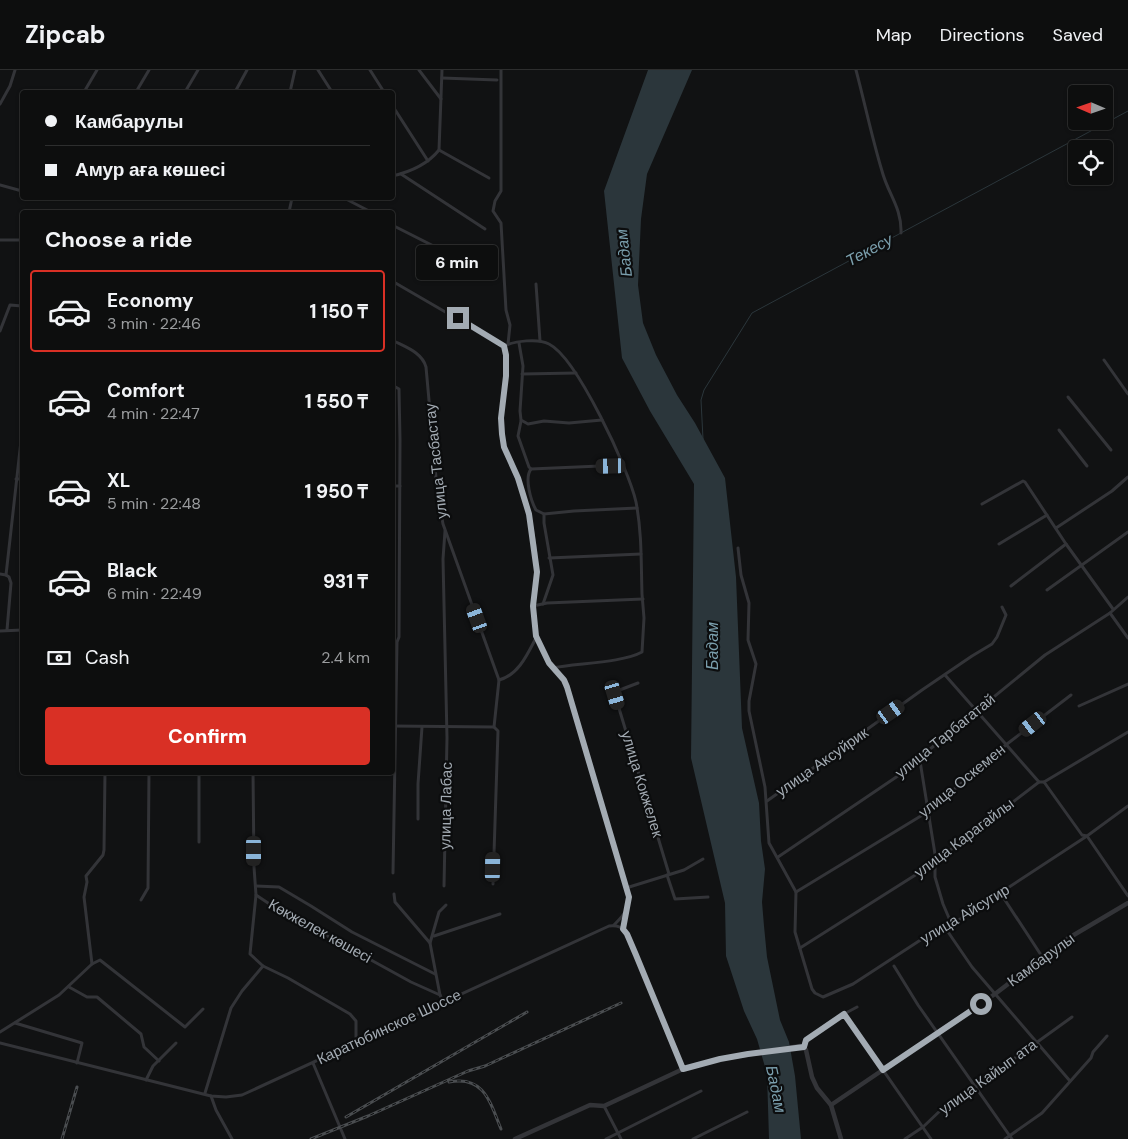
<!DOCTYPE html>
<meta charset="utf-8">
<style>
body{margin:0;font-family:"DM Sans",sans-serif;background:#1b1c1c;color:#f1f3f6;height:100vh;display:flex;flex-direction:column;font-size:19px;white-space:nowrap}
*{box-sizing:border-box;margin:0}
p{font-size:16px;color:#9a9c9e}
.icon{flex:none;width:28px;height:28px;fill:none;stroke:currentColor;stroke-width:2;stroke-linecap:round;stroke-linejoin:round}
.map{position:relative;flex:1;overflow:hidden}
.details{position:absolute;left:20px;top:140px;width:375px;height:565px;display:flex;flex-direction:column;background:#0d0e0e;border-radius:5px;box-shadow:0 1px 4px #0004,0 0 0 1px #2d2e2e}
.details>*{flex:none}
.top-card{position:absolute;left:20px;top:20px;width:375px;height:110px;border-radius:5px;box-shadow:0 1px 4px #0004,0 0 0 1px #2d2e2e;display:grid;align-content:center;height:110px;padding:0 25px;background:#0d0e0e}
.needle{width:32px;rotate:272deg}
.fabs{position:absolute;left:1068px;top:15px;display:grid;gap:10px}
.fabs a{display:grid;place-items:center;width:45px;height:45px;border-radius:5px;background:#0d0e0e;box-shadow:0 1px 4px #0004,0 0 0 1px #2d2e2e;font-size:25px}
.end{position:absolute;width:22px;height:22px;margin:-11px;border:6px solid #a3abb3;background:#111;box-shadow:0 0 0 2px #111}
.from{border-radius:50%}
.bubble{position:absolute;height:35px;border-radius:5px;background:#0d0e0e;box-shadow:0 1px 4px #0004,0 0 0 1px #2d2e2e;font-size:16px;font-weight:800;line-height:35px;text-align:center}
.car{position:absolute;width:15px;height:30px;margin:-15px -8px;border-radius:6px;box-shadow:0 0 4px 1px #0007;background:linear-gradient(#222 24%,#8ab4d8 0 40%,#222 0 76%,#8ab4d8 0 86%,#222 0)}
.top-card b{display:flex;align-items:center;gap:18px;height:48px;font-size:19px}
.top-card b+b{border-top:1px solid #2d2e2e}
.top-card i{width:12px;height:12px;background:#f1f3f6}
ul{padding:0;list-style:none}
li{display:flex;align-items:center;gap:15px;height:82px;margin:0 10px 8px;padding:0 15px;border:2px solid transparent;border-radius:5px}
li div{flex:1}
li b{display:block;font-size:19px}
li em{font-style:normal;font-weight:800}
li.current{border-color:#d93025}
li>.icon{width:45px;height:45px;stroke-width:1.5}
h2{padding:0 25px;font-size:22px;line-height:60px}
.pay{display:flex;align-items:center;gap:12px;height:55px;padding:0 25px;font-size:19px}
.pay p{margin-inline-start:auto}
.cta{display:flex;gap:10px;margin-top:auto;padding:10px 25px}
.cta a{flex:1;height:58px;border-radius:5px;background:#d93025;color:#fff;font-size:20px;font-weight:800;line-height:58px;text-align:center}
header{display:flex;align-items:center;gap:30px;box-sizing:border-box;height:70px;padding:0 25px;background:#0d0e0e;border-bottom:1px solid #2d2e2e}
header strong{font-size:24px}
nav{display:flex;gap:28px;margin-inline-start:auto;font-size:18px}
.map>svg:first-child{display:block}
</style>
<header>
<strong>Zipcab</strong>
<nav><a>Map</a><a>Directions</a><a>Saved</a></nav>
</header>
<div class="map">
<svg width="1128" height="1069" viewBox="0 0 1128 1069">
<rect width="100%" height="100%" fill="#111213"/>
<path fill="#2b363b" d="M648 0H692L647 104 641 149 638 215 643 253 656 285 677 325 695 353 725 408 736 507 742 658 759 733 761 771 765 799 762 832 764 856 767 887 780 950 789 972 795 1006 801 1069H769L767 1004 757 969 744 941 726 886 725 833 691 688 694 414 650 341 622 288 604 121Z"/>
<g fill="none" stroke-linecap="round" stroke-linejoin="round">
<path stroke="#2b363b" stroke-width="1" d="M703 369 701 330 704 320 752 243 1128 41"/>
<g stroke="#333438" stroke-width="3">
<path d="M318 0 332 22"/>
<path d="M370 0 384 22"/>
<path d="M419 0 441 29"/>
<path d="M501 0V121L495 131 493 141 501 153 506 240 510 255 508 274"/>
<path d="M856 0C865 34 872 68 882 101 888 124 902 138 901 163"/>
<path d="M442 8 497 10"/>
<path d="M84 22 97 0"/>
<path d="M136 22 149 0"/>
<path d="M185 22 198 0"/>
<path d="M235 22 247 0"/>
<path d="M290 22 295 0"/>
<path d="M0 34 10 16 15 0"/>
<path d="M392 35 428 91"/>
<path d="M439 80 489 108"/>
<path d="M401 104 485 159"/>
<path d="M392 106C410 102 427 95 439 80L442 0"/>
<path d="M0 115 22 121"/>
<path d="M344 128 371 142"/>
<path d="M289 142 292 128"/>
<path d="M392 155 479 199"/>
<path d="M0 170H22"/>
<path d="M392 211 504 276C511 305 498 334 502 364 505 390 523 416 529 443 533 460 538 491 537 508 536 528 530 543 536 565 539 574 545 588 551 596 556 603 563 608 567 617L626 818C631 837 627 842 614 855"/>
<path d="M536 214 540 271"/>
<path d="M0 261 10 235 22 236"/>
<path d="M392 270C405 277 422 282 426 297L437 419 443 454 499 610C519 605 528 583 537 566"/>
<path d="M519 273 523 296 520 341 521 350 528 354 544 351 569 353 602 350"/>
<path d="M504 276C515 271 538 268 549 274 577 288 629 400 636 432 642 463 641 493 642 524L644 548 642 582C622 593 577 593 552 598"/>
<path d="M1104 290 1128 324"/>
<path d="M522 304 576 303"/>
<path d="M392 315 399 319 400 370 399 567 397 572 393 803"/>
<path d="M1068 327 1111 380"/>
<path d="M521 351 518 366 529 397 531 399C524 408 531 431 536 440L544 444"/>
<path d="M1059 360 1087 396"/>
<path d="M531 399 623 395"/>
<path d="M16 409H22"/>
<path d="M392 416H400"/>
<path d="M982 434 1023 411 1025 412 1066 474 1113 539"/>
<path d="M1056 458 1112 421 1128 407"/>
<path d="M999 474 1047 445"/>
<path d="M738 478 741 505 749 533 748 570 756 594 749 631V641L765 717 769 773 796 822 795 862 812 919 815 923 823 927 853 914 942 856 948 857 1087 766 1128 736"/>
<path d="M549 488 641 484"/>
<path d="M0 504 6 505"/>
<path d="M1011 516 1066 474"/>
<path d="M1047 520 1128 462"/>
<path d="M543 534 553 505 544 453V444L574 441 637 438"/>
<path d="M533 536 547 533 643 529"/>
<path d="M1110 543 1128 568"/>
<path d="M7 560 11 513 9 507 6 505 22 362"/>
<path d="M0 561 22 560"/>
<path d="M945 605 1039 712"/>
<path d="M638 613 617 621 615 625 669 804"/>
<path d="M1079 636 1128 614"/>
<path d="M392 656 494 657"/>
<path d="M920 691 935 784V807L943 834 952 855"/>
<path d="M253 702 254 797 256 825 271 835 411 912 440 925"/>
<path d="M1044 712 1082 765 1087 766 1128 826"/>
<path d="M767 731 922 620 972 586 992 574 997 567 1006 545 1002 537"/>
<path d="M418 749V714L422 657"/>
<path d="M199 772V702"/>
<path d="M778 787 920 691 924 684 1045 585 1110 543 1128 527"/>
<path d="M667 805 675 829 708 827"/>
<path d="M493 814 498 661 494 657 499 610"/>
<path d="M256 816 279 817 311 836 352 862 435 904"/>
<path d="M444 816 447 668 443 489 445 461"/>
<path d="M626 818 684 800 703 789"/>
<path d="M796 822 929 741 1007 674 1071 625"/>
<path d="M394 824 395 832 430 873"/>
<path d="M1001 824 1043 888"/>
<path d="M256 825 250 884 263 896 288 908 350 944 356 951V972"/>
<path d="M141 830 148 818 149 702"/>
<path d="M948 857 946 859 972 897 1070 1011"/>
<path d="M623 859 625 843"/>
<path d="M434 866 500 844"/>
<path d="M800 878 928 797 1039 712H1044L1128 662"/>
<path d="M92 894 84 827 87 812 86 806 103 785 104 780 105 702"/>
<path d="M894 896 918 935 1012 1069"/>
<path d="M69 917 87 927H97L141 964 144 977 159 991"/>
<path d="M443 931 440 925 430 873 439 842 446 835"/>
<path d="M844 944 931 1069"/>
<path d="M15 953 82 973 77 993"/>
<path d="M0 962 59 925 92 894 100 890 185 957 203 939"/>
<path d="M0 973 211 1026 226 1027 242 1025 609 856C618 855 622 857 627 864L683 999"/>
<path d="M804 977C810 961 842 945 857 937"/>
<path d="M313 993 345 1069"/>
<path d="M146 1010 153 996 176 973"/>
<path d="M205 1023 231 938 242 921 263 896"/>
<path d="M211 1026 216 1040 232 1069"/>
<path d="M604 1036 621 1069"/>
<path d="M606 1069 701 1021"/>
<path d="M693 1069 747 1042"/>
<path d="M905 1069 923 1057 943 1038 975 1017 1072 947"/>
<path d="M1005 1069 1042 1043 1091 988 1093 982 1107 966"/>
</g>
<g stroke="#333438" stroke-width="4.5">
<path d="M831 1035 995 924 1067 869 1128 833"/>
<path d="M515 1069 590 1035 604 1036 683 999 720 989 800 976 804 977 806 980 812 1007 817 1018 831 1035 841 1069"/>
</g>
<g stroke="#4a4d50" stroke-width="3">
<g id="rail">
<path d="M449 1012C484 1005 490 1032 501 1059"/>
<path d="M346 1047 527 942"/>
<path d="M62 1069 77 1017"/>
<path d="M311 1069 368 1046 468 1001 485 996 621 933"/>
</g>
</g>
<use href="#rail" stroke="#0c0d0e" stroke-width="1" stroke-dasharray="4" stroke-linecap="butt"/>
</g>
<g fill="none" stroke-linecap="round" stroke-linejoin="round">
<path stroke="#a3abb3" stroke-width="6" d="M458 248 504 276 506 285V306L501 348 502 364 504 377 518 408 529 444 537 502 533 536 536 566 549 593 564 610 567 617 629 827 623 859 627 864 636 885 683 999 720 989 748 984 804 977 806 970 844 944 883 1000 981 934"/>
</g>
<g text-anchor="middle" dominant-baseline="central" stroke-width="4.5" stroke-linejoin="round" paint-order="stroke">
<g font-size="15" fill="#a3abb3" stroke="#0c0d0e">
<text transform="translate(436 391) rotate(-96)">улица Тасбастау</text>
<text transform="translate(945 666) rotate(-39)">улица Тарбагатай</text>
<text transform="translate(822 692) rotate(-35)">улица Аксуйрик</text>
<text transform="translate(962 711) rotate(-39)">улица Оскемен</text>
<text transform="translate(642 714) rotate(73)">улица Кокжелек</text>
<text transform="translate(446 736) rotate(-89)">улица Лабас</text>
<text transform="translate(964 768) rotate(-37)">улица Карагайлы</text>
<text transform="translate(965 844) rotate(-31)">улица Айсугир</text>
<text transform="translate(320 861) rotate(29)">Көкжелек көшесі</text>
<text transform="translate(1041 890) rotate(-36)">Камбарулы</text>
<text transform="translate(389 957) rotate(-25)">Каратюбинское Шоссе</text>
<text transform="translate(988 1007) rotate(-36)">улица Кайып ата</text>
</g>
<g font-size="16" font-style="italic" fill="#7b9fad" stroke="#0c0d0e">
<text transform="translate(869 180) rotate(-28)">Текесу</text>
<text transform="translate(624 183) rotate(-96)">Бадам</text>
<text transform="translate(712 576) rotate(-90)">Бадам</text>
<text transform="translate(776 1019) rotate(78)">Бадам</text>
</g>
</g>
</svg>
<div class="fabs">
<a><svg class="needle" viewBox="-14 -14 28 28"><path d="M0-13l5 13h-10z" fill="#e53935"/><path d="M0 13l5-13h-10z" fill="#9a9c9e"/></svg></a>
<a><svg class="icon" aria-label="locate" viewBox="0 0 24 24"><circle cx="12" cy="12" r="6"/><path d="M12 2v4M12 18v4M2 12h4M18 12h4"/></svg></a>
</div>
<i class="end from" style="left:981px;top:934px"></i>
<i class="end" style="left:458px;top:248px"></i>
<div class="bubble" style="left:416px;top:175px;width:82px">6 min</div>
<i class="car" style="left:611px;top:396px;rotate:269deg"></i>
<i class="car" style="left:477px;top:548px;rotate:340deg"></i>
<i class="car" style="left:615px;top:625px;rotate:163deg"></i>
<i class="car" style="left:891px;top:642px;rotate:55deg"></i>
<i class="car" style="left:1033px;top:654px;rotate:232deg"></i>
<i class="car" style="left:254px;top:781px;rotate:180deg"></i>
<i class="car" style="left:493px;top:797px;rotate:1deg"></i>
<div class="top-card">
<b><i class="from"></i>Камбарулы</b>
<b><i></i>Амур аға көшесі</b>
</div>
<section class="details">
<h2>Choose a ride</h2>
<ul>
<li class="current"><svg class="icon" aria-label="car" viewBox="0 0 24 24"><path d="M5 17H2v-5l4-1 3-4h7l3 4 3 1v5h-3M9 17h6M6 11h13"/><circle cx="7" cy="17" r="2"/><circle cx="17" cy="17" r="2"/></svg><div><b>Economy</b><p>3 min · 22:46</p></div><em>1 150 ₸</em></li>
<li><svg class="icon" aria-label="car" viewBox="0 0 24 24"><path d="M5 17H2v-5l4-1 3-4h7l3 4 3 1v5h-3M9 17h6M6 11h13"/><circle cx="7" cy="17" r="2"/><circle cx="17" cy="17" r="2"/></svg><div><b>Comfort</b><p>4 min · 22:47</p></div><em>1 550 ₸</em></li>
<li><svg class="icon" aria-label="car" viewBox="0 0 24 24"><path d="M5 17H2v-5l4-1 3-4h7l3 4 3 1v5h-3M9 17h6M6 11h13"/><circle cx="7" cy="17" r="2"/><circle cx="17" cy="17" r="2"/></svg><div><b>XL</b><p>5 min · 22:48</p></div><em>1 950 ₸</em></li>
<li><svg class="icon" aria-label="car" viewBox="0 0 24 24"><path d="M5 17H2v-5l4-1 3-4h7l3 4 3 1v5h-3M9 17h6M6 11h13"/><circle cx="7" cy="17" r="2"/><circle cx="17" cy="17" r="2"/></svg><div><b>Black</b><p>6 min · 22:49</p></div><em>931 ₸</em></li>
</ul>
<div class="pay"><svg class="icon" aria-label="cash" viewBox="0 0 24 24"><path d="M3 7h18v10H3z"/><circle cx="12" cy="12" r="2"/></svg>Cash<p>2.4 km</p></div>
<div class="cta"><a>Confirm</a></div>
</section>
</div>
